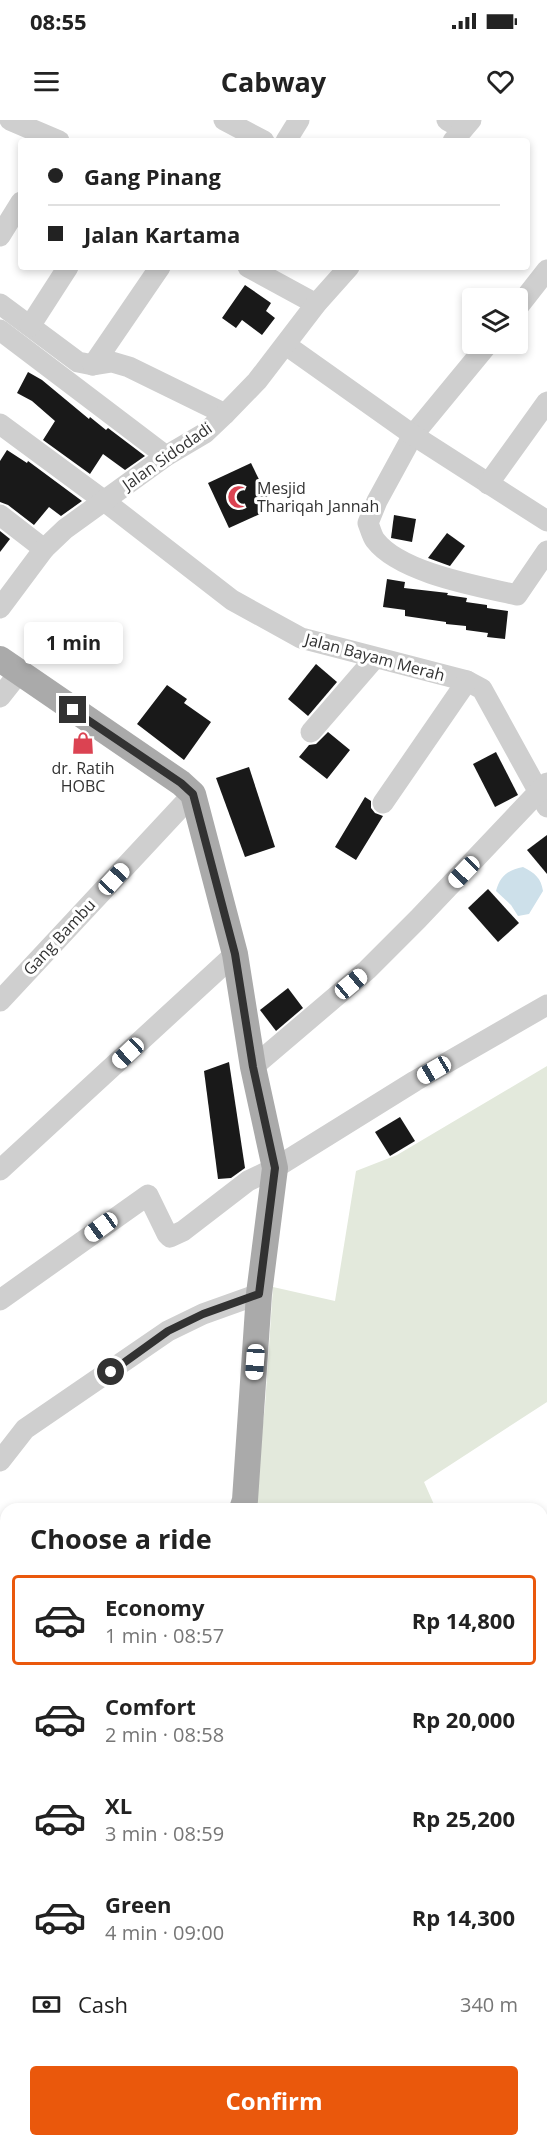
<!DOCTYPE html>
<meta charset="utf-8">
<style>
body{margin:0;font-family:"Open Sans",sans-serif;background:#f6f6f6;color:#222;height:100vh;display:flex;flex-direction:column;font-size:22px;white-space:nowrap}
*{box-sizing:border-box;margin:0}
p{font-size:20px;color:#767676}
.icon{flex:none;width:33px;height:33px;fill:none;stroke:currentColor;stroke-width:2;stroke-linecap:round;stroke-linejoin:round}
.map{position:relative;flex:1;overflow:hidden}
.drawer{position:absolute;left:0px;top:1383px;width:548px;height:644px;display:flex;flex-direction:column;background:#fff;border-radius:18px 18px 0 0;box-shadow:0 3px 9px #0003}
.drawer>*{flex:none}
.top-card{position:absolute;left:18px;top:18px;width:512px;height:132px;border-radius:6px;box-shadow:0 3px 9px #0003;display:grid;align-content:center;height:132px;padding:0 30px;background:#fff}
.controls{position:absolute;left:462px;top:168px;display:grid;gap:12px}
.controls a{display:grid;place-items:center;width:66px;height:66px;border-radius:6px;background:#fff;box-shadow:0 3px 9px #0003;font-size:30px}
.end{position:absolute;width:27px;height:27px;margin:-14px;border:8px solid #323232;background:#fff;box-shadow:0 0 0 3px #fff}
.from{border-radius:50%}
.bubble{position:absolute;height:42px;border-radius:6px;background:#fff;box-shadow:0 3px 9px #0003;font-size:20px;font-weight:700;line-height:42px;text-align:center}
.car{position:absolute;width:18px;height:36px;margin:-18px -9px;border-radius:8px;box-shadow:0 0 4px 2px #0007;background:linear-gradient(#fff 24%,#345 0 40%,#fff 0 76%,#345 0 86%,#fff 0)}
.top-card b{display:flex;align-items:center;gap:21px;height:57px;font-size:22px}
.top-card b+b{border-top:2px solid #e0e0e0}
.top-card i{width:15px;height:15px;background:#222}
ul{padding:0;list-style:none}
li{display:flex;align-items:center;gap:18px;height:90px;margin:0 12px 9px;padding:0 18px;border:3px solid transparent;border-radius:6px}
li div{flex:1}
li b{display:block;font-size:22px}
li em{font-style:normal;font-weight:700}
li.current{border-color:#ea580c}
li>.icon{width:54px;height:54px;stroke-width:1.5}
h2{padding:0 30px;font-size:27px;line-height:72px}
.pay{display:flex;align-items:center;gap:15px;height:66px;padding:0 30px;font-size:22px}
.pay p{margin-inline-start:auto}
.cta{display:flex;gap:12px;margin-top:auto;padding:12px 30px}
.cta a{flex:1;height:69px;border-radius:6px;background:#ea580c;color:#fff;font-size:24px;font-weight:700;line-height:69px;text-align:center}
.status{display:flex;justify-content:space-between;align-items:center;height:42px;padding:0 30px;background:#fff;direction:ltr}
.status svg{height:16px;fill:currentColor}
header{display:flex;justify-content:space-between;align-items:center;height:78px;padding:0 30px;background:#fff;font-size:27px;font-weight:700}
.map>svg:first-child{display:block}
</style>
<div class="status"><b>08:55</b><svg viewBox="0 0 49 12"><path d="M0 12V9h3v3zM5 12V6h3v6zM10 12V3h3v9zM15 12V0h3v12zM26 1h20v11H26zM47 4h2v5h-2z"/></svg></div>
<header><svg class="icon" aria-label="menu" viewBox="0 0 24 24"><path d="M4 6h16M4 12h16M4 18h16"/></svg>Cabway<svg class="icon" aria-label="heart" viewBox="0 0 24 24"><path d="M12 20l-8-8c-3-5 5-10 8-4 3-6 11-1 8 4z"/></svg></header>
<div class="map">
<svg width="547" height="2026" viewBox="0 0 547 2026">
<rect width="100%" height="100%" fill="#fff"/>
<path fill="#e3e9dc" d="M547 946V1282L424 1362 436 1389H253L265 1286 273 1167 335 1181 356 1051 397 1035Z"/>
<path fill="#cde0ea" d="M523 747C535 753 541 758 543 771L529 794 518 796 511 785 496 771C500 756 508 750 523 747Z"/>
<g fill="#191919">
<path d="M245 165 271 183 266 191 275 198 262 215 242 200 236 208 222 198Z"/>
<path d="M28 252 42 260 89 299 90 297 106 310 108 308 145 336 125 350 103 334 90 354 43 320 55 301 32 281 17 273Z"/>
<path d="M7 330 27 343 28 341 82 381 61 396 49 387 34 405 8 385 0 382V341Z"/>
<path d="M251 343 273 388 229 408 208 363Z"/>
<path d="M394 395 416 399 412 422 391 418Z"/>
<path d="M0 411 10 419 0 432Z"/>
<path d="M447 413 465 426 450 446 428 438Z"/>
<path d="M387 459 405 462 404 468 448 473 447 475 467 478 466 482 487 485V488L508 491 505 519 487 517 488 513 466 510V506L446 504V502L405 496V490L383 487Z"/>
<path d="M316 544 337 562 308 596 288 579Z"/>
<path d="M167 565 187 579 184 583 211 602 184 640 137 604Z"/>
<path d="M328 612 350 630 327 659 299 637 309 625 316 624Z"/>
<path d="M496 632 518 675 495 687 473 644Z"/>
<path d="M249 647 275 727 245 737 216 658Z"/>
<path d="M365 677 371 681V688L375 693 383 696 356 740 335 727Z"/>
<path d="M547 715V754L527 730Z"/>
<path d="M488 769 519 803 498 822 468 788Z"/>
<path d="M288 868 303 888 276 911 260 890Z"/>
<path d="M229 942 245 1048 231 1058 218 1059 204 951Z"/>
<path d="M400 997 415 1021 390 1036 375 1012Z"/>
</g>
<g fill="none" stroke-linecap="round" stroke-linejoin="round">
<g stroke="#cfcfcf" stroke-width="21">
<path d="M10 0 59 21"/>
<path d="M224 0 264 21"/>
<path d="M447 0 463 9"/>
<path d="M286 21 299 0"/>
<path d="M453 21 471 0"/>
<path d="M0 116 21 82"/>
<path d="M248 147 316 184"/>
<path d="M0 184 78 242 93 245 112 242 129 247 225 294"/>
<path d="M518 187 547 150"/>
<path d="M30 206 68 147"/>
<path d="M0 210 166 336"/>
<path d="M488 224 413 315 377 381 368 403C370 408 372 416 375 420 400 453 478 466 517 475L547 431"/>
<path d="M286 225 413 315 547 401"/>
<path d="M93 245 160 147"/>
<path d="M0 304 103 380 232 480 301 518 467 561 482 569 547 687"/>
<path d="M488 364 547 282"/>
<path d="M0 395 44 429"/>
<path d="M0 488 44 429 65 409 166 336 205 313 225 294 257 261 316 184 349 147"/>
<path d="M0 577 19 553"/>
<path d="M311 612 375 538"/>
<path d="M383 683 467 561"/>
<path d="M0 881 193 674"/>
<path d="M253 947 367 850 418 799 547 663"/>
<path d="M0 1050 235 834"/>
<path d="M0 1180 148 1075 167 1114 170 1117 183 1111 248 1061 275 1048 415 961 547 885"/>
<path d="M0 1341 25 1309 168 1211 203 1194 259 1174"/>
<path d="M542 1429 547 1425"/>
<path d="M0 1469 6 1476"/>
<path d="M0 1582 6 1586"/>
<path d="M0 1621 6 1612"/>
<path d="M0 1733 6 1736"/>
<path d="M542 1757 547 1767"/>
<path d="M542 1827 547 1824"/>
<path d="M542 1926 547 1935"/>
<path d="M350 2020 353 2026"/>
<path d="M431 2020 434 2026"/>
<path d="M264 2026 267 2020"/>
</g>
<g stroke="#aaa" stroke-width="26">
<path d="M0 539 181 663 193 674 235 834 253 947 275 1048 259 1174 245 1380 242 1389"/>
<path d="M14 2026 17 2020"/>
</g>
</g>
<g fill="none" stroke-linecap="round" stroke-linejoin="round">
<path stroke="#323232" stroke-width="8" d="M73 590 181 663 193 674 235 834 253 947 275 1048 259 1174 203 1194 168 1211 111 1252"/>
</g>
<defs>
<g id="mosque-bare" transform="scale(1.8)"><path d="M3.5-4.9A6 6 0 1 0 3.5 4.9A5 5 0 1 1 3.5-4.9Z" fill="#db4352" stroke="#fff" stroke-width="2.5" paint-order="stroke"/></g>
<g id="shop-bare" transform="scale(1.8)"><path d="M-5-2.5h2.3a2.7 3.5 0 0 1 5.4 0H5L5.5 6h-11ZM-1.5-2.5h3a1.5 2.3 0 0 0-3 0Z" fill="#db4352" stroke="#fff" stroke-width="2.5" paint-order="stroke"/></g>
</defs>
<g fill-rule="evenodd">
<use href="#mosque-bare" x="239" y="377"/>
<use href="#shop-bare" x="83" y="623"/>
</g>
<g text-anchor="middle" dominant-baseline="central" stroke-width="6" stroke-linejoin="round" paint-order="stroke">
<g font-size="16" fill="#323232" stroke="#fff">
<text transform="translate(167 336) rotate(-35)">Jalan Sidodadi</text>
<text transform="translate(375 537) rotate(15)">Jalan Bayam Merah</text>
<text transform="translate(59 817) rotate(-47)">Gang Bambu</text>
</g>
<g font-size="16" fill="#323232" stroke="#fff" text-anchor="start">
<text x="257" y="368">Mesjid<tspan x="257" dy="18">Thariqah Jannah</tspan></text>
<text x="83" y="648" text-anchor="middle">dr. Ratih<tspan x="83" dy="18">HOBC</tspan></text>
</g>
</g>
</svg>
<div class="controls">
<a><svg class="icon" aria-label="layers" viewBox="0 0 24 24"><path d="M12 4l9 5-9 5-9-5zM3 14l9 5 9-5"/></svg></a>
</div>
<i class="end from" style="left:111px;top:1252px"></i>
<i class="end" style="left:73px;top:590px"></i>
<div class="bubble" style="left:24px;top:502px;width:99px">1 min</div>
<i class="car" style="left:464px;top:752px;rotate:224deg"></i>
<i class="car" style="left:114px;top:759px;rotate:43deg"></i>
<i class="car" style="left:351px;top:864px;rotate:50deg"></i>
<i class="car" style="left:128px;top:933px;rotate:227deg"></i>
<i class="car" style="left:434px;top:950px;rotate:240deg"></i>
<i class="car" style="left:101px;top:1107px;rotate:234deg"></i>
<i class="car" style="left:255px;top:1242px;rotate:184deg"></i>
<div class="top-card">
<b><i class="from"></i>Gang Pinang</b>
<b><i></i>Jalan Kartama</b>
</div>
<section class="drawer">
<h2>Choose a ride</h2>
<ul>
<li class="current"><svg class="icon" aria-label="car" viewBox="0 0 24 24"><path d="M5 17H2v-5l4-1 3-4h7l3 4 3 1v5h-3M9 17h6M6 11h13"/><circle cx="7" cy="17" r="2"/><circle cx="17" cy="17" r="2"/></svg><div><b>Economy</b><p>1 min · 08:57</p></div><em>Rp 14,800</em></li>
<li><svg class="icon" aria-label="car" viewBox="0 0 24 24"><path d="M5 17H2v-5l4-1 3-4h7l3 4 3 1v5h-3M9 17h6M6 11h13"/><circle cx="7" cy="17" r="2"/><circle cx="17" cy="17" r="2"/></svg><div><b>Comfort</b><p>2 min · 08:58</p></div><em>Rp 20,000</em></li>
<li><svg class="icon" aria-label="car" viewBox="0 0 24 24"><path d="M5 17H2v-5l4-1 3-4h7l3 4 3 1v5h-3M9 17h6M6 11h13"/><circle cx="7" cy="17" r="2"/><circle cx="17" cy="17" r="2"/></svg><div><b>XL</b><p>3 min · 08:59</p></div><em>Rp 25,200</em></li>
<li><svg class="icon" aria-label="car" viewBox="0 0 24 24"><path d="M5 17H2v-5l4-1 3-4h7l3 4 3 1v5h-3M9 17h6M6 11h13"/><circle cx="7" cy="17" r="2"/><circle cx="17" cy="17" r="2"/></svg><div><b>Green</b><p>4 min · 09:00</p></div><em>Rp 14,300</em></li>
</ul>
<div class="pay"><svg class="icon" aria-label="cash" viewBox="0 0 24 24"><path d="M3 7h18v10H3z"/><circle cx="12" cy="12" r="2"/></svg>Cash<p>340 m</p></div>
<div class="cta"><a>Confirm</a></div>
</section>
</div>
